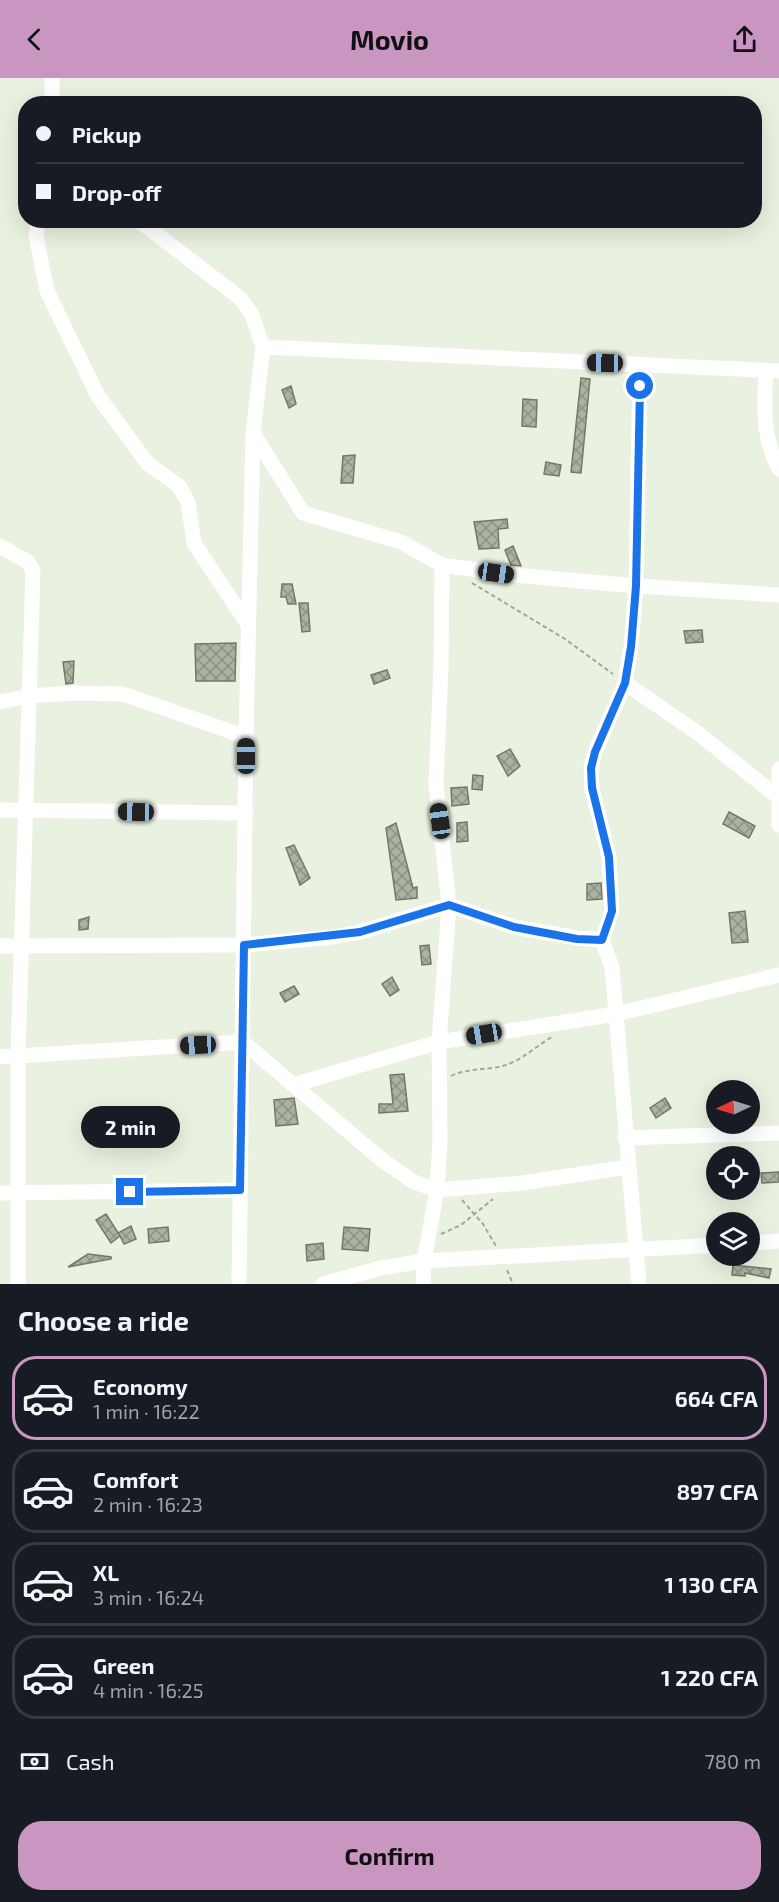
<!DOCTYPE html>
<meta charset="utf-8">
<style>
body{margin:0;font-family:"Exo 2",sans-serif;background:#242831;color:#f1f3f6;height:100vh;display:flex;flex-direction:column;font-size:22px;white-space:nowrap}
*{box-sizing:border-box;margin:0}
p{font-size:20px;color:#9ea1a6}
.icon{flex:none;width:33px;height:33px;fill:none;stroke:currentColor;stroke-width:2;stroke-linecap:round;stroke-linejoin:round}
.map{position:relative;height:1206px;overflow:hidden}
.side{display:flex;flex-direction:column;background:#171b24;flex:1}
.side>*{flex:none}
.banner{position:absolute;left:18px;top:18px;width:744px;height:132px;border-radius:24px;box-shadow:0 6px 24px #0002;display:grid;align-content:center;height:132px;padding:0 18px;background:#171b24}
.needle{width:39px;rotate:266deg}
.fabs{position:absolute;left:706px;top:1002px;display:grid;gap:12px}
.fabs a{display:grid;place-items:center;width:54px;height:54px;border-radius:50%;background:#171b24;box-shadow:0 6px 24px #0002;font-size:30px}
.end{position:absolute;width:27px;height:27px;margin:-14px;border:8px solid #1a73e8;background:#fff;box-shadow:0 0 0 3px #fff}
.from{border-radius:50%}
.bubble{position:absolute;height:42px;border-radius:21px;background:#171b24;box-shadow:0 6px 24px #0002;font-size:20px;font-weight:700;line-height:42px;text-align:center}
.car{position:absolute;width:18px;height:36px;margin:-18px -9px;border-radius:8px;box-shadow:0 0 4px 2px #0007;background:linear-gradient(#222 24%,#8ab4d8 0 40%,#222 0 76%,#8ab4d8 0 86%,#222 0)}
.banner b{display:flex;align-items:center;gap:21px;height:57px;font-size:22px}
.banner b+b{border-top:2px solid #363941}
.banner i{width:15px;height:15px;background:#f1f3f6}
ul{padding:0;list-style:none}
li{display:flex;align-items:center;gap:18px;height:84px;margin:0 12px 9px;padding:0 6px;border:3px solid #363941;border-radius:24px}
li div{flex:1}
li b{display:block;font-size:22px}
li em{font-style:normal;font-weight:700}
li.current{border-color:#c896c1}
li>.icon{width:54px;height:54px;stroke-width:1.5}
h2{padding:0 18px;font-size:27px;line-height:72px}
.pay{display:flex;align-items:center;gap:15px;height:66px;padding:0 18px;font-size:22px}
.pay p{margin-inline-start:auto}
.primary-button{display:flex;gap:12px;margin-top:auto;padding:12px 18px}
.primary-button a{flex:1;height:69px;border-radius:24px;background:#c896c1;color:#111;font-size:24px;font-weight:700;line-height:69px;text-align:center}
header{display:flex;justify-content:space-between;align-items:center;height:78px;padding:0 18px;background:#c896c1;color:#111;font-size:27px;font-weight:700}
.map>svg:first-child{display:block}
</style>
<header><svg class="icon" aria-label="back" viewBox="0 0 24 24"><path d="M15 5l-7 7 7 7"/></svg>Movio<svg class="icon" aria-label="share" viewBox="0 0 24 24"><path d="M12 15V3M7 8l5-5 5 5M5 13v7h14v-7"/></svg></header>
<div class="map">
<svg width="779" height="1206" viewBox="0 0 779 1206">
<defs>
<pattern id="building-cross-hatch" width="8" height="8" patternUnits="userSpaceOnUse" patternTransform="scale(1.5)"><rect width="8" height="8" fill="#abb2a2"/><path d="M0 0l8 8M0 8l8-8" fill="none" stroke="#8c9285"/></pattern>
</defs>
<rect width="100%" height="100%" fill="#e9f1e0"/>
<g fill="url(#building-cross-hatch)" stroke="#727969" stroke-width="1.5">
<path d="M581 300 590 301 581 395 571 394Z"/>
<path d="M291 308 296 326 289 330 282 312Z"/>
<path d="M523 321 537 322 536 349 522 348Z"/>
<path d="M355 377 353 405H341L343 378Z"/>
<path d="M546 384 561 387 559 398 544 396Z"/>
<path d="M507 441 508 450 498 451 499 470 479 471 474 444Z"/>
<path d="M513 468 521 488 511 487 505 472Z"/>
<path d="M282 506H292L296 526H288L286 519H281Z"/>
<path d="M299 525H308L310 553 302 554Z"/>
<path d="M702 552 703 564 686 565 684 553Z"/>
<path d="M236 565 235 603H196L195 566Z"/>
<path d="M74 583 73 605 66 606 63 584Z"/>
<path d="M387 592 390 600 374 606 371 597Z"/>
<path d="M510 671 520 688 508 698 497 678Z"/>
<path d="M473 697 483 698 482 712 472 711Z"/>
<path d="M467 709 469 726 452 728 451 710Z"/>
<path d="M729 734 755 748 749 760 723 746Z"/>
<path d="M467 744 468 763 457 764V745Z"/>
<path d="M396 745 413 810 417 809V820L396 822 386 750Z"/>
<path d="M294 767 310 800 300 807 286 770Z"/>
<path d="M601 805 602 821 587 822V806Z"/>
<path d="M745 833 748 864 732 865 729 835Z"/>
<path d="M89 839 88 851 79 852V842Z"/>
<path d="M429 867 431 886 422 887 420 868Z"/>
<path d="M392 899 399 912 390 918 382 906Z"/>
<path d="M294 908 299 916 285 924 280 915Z"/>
<path d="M404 996 408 1033 379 1035V1026H393L390 997Z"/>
<path d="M294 1020 298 1046 276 1048 274 1022Z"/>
<path d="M665 1020 671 1030 656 1040 650 1030Z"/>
<path d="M779 1094V1104L762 1105 761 1095Z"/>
<path d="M106 1136 120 1158 118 1155 131 1148 136 1161 124 1166 120 1158 111 1165 96 1142Z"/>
<path d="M168 1149 169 1163 149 1165 148 1151Z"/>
<path d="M344 1149 370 1151 368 1173 342 1171Z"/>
<path d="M323 1165 324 1181 307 1183 306 1167Z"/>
<path d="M88 1176 111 1179V1181L68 1189Z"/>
<path d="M733 1187 771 1191 769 1200 745 1195V1198L732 1197Z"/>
</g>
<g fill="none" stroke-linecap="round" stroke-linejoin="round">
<g stroke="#a2a89c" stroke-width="2" stroke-dasharray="4.5 3" stroke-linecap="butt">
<path d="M472 505 565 561 613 596"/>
<path d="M451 998C472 988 491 994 511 985 525 979 538 967 552 959"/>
<path d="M462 1122 483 1146 496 1168"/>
<path d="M441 1156 461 1147 493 1121"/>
<path d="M507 1192 513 1206"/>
</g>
<g stroke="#fff" stroke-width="15">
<path d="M52 0V26"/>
<path d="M38 142 36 158 47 213 98 318 148 386 179 408 188 424 194 465 248 547"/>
<path d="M138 142 240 220 252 237 263 269 253 355 246 659 239 1206"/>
<path d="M263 269 779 293"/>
<path d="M766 293C764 328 762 359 779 391"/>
<path d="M253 355 303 435 401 464 442 487 514 497 636 508 779 517"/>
<path d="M0 468 28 484 33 493 18 978V1206"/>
<path d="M625 605 699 656 778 719"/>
<path d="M0 624 29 618 75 615 123 616 246 659"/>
<path d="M779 691V747"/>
<path d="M0 732 246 735"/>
<path d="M0 868 244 867 333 859 360 854 449 827 514 849 577 860 602 862"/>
<path d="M0 979 243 964 382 1082 414 1104 437 1112 522 1105 628 1089"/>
<path d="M293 1007 439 964 616 936 779 897"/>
<path d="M625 1060 779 1055"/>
<path d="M0 1115 241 1112"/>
<path d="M750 1165 779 1163"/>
<path d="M323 1206 381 1190 424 1183 717 1167"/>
<path d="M423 1206 424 1183 437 1112 440 1063 439 964 449 827 436 707 441 588 442 487"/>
<path d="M639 1206 612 889 602 862 612 833 609 779 592 710 591 690 595 674 625 605 631 569 636 508 640 286"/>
</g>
</g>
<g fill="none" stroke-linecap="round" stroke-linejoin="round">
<path stroke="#1a73e8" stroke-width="8" d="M130 1114 240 1112 244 867 360 854 449 827 514 849 577 861 602 862 612 833 609 779 592 710 591 690 595 674 625 605 631 569 636 508 640 308"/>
</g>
</svg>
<div class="fabs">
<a><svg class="needle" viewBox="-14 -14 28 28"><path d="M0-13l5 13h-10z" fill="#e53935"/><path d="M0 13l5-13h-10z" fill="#9ea1a6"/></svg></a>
<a><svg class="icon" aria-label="locate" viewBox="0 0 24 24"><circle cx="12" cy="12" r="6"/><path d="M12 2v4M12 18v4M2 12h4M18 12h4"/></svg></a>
<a><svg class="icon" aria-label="layers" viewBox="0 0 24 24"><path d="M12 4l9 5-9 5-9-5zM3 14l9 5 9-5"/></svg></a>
</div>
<i class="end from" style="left:640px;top:308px"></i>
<i class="end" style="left:130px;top:1114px"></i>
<div class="bubble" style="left:81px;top:1028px;width:99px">2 min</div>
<i class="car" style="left:605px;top:285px;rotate:271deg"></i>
<i class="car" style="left:496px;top:495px;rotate:98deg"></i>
<i class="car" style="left:246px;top:678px;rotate:0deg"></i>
<i class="car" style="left:136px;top:734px;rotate:271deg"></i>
<i class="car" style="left:440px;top:743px;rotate:352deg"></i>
<i class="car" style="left:484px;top:956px;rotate:260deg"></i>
<i class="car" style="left:198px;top:967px;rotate:267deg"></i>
<div class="banner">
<b><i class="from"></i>Pickup</b>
<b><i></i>Drop-off</b>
</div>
</div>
<section class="side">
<h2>Choose a ride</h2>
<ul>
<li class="current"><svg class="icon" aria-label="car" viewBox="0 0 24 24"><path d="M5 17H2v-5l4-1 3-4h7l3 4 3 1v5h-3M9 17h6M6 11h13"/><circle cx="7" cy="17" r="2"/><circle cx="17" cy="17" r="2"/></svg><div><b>Economy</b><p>1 min · 16:22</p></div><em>664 CFA</em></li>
<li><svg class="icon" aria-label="car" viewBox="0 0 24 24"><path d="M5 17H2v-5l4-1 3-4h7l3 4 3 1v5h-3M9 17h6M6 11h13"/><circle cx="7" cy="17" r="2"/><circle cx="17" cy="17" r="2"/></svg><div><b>Comfort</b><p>2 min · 16:23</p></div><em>897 CFA</em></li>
<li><svg class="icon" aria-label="car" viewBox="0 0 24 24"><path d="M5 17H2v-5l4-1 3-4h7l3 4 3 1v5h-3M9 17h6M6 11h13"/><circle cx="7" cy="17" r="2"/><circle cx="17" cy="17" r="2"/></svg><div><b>XL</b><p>3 min · 16:24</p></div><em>1 130 CFA</em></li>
<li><svg class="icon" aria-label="car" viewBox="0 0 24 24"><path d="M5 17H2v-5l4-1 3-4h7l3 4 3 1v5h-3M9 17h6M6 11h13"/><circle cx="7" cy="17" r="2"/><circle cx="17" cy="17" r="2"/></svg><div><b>Green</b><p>4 min · 16:25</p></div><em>1 220 CFA</em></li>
</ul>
<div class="pay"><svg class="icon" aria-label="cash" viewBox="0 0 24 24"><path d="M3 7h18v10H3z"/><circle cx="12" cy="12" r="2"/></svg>Cash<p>780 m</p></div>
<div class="primary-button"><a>Confirm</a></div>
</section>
